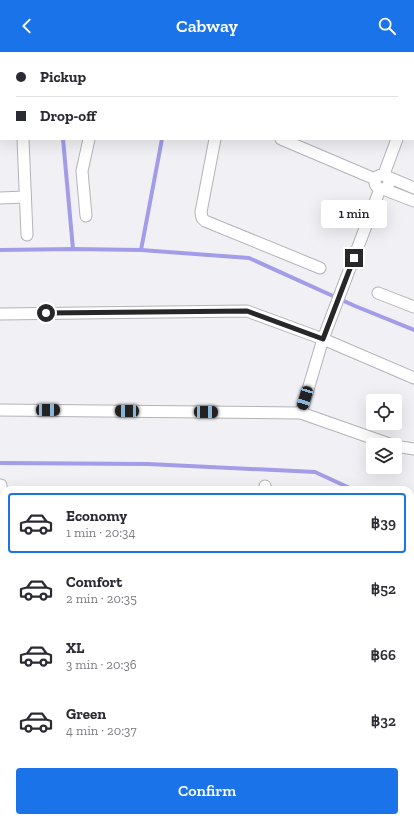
<!DOCTYPE html>
<meta charset="utf-8">
<style>
body{margin:0;font-family:"Zilla Slab",serif;background:#f7f7f7;color:#2b2b33;height:100vh;display:flex;flex-direction:column;font-size:15px;white-space:nowrap}
*{box-sizing:border-box;margin:0}
p{font-size:13px;color:#7c7c81}
.icon{flex:none;width:22px;height:22px;fill:none;stroke:currentColor;stroke-width:2;stroke-linecap:round;stroke-linejoin:round}
.map{position:relative;flex:1;overflow:hidden}
.details{position:absolute;left:0px;top:434px;width:414px;height:336px;display:flex;flex-direction:column;background:#fff;border-radius:12px 12px 0 0;box-shadow:0 4px 16px #0002}
.details>*{flex:none}
.banner{position:absolute;left:0px;top:0px;width:414px;height:88px;box-shadow:0 4px 16px #0002;display:grid;align-content:center;height:88px;padding:0 16px;background:#fff}
.tools{position:absolute;left:366px;top:342px;display:grid;gap:8px}
.tools a{display:grid;place-items:center;width:36px;height:36px;border-radius:4px;background:#fff;box-shadow:0 4px 16px #0002;font-size:20px}
.end{position:absolute;width:18px;height:18px;margin:-9px;border:5px solid #272628;background:#fff;box-shadow:0 0 0 2px #fff}
.from{border-radius:50%}
.bubble{position:absolute;height:28px;border-radius:4px;background:#fff;box-shadow:0 4px 16px #0002;font-size:13px;font-weight:600;line-height:28px;text-align:center}
.car{position:absolute;width:12px;height:24px;margin:-12px -6px;border-radius:5px;box-shadow:0 0 3px 1px #0007;background:linear-gradient(#222 24%,#8ab4d8 0 40%,#222 0 76%,#8ab4d8 0 86%,#222 0)}
.banner b{display:flex;align-items:center;gap:14px;height:38px;font-size:15px}
.banner b+b{border-top:1px solid #e1e1e2}
.banner i{width:10px;height:10px;background:#2b2b33}
ul{padding:7px 0 0;list-style:none}
li{display:flex;align-items:center;gap:12px;height:60px;margin:0 8px 6px;padding:0 8px;border:2px solid transparent;border-radius:4px}
li div{flex:1}
li b{display:block;font-size:15px}
li em{font-style:normal;font-weight:600}
li.selected{border-color:#1a73e8}
li>.icon{width:36px;height:36px;stroke-width:1.5}
.action{display:flex;gap:8px;margin-top:auto;padding:8px 16px}
.action a{flex:1;height:46px;border-radius:4px;background:#1a73e8;color:#fff;font-size:16px;font-weight:600;line-height:46px;text-align:center}
header{display:flex;justify-content:space-between;align-items:center;height:52px;padding:0 16px;background:#1a73e8;color:#fff;font-size:18px;font-weight:600}
.map>svg:first-child{display:block}
</style>
<header><svg class="icon" aria-label="back" viewBox="0 0 24 24"><path d="M15 5l-7 7 7 7"/></svg>Cabway<svg class="icon" aria-label="search" viewBox="0 0 24 24"><circle cx="10" cy="10" r="6"/><path d="M15 15l6 6"/></svg></header>
<div class="map">
<svg width="414" height="770" viewBox="0 0 414 770">
<rect width="100%" height="100%" fill="#f1f1f5"/>
<g fill="none" stroke-linecap="round" stroke-linejoin="round">
<g stroke="#a39ce8" stroke-width="4">
<path d="M55 0V1"/>
<path d="M216 0 219 1"/>
<path d="M178 1V0"/>
<path d="M382 1V0"/>
<path d="M413 76 414 77"/>
<path d="M63 87 73 197"/>
<path d="M0 198 73 197 141 198 249 206 355 254 414 278"/>
<path d="M141 198 162 87"/>
<path d="M0 411 148 412 315 420 354 438"/>
<path d="M410 449 414 450"/>
<path d="M410 710 414 709"/>
<path d="M0 720H4"/>
<path d="M360 766V770"/>
</g>
<g stroke="#b3b3b8" stroke-width="13">
<g id="minor">
<path d="M12 0V1"/>
<path d="M107 0 109 1"/>
<path d="M314 1 315 0"/>
<path d="M413 40 414 38"/>
<path d="M0 77H1"/>
<path d="M23 87 27 183"/>
<path d="M215 87 201 160 202 166 205 169 320 216"/>
<path d="M281 87 375 127"/>
<path d="M384 122 397 87"/>
<circle cx="382" cy="130" r="7"/>
<path d="M388 125 414 136"/>
<path d="M380 137 323 287 414 326"/>
<path d="M383 137 414 149"/>
<path d="M0 146 25 145"/>
<path d="M86 164 82 119 89 87"/>
<path d="M378 241 414 255"/>
<path d="M0 262 247 259 323 287 301 361 392 393"/>
<path d="M0 358 301 361"/>
<path d="M395 394 414 397"/>
<path d="M1 433 4 562"/>
<path d="M265 434V438"/>
<path d="M410 536H414"/>
<path d="M410 652H414"/>
<path d="M0 661H4"/>
<path d="M8 766V770"/>
<path d="M180 766V770"/>
</g>
</g>
<use href="#minor" stroke="#fff" stroke-width="11"/>
</g>
<g fill="none" stroke-linecap="round" stroke-linejoin="round">
<path stroke="#272628" stroke-width="5" d="M46 261 247 259 323 287 354 206"/>
</g>
</svg>
<div class="tools">
<a><svg class="icon" aria-label="locate" viewBox="0 0 24 24"><circle cx="12" cy="12" r="6"/><path d="M12 2v4M12 18v4M2 12h4M18 12h4"/></svg></a>
<a><svg class="icon" aria-label="layers" viewBox="0 0 24 24"><path d="M12 4l9 5-9 5-9-5zM3 14l9 5 9-5"/></svg></a>
</div>
<i class="end from" style="left:46px;top:261px"></i>
<i class="end" style="left:354px;top:206px"></i>
<div class="bubble" style="left:321px;top:148px;width:66px">1 min</div>
<i class="car" style="left:305px;top:346px;rotate:197deg"></i>
<i class="car" style="left:48px;top:358px;rotate:90deg"></i>
<i class="car" style="left:127px;top:359px;rotate:271deg"></i>
<i class="car" style="left:206px;top:360px;rotate:91deg"></i>
<div class="banner">
<b><i class="from"></i>Pickup</b>
<b><i></i>Drop-off</b>
</div>
<section class="details">
<ul>
<li class="selected"><svg class="icon" aria-label="car" viewBox="0 0 24 24"><path d="M5 17H2v-5l4-1 3-4h7l3 4 3 1v5h-3M9 17h6M6 11h13"/><circle cx="7" cy="17" r="2"/><circle cx="17" cy="17" r="2"/></svg><div><b>Economy</b><p>1 min · 20:34</p></div><em>฿39</em></li>
<li><svg class="icon" aria-label="car" viewBox="0 0 24 24"><path d="M5 17H2v-5l4-1 3-4h7l3 4 3 1v5h-3M9 17h6M6 11h13"/><circle cx="7" cy="17" r="2"/><circle cx="17" cy="17" r="2"/></svg><div><b>Comfort</b><p>2 min · 20:35</p></div><em>฿52</em></li>
<li><svg class="icon" aria-label="car" viewBox="0 0 24 24"><path d="M5 17H2v-5l4-1 3-4h7l3 4 3 1v5h-3M9 17h6M6 11h13"/><circle cx="7" cy="17" r="2"/><circle cx="17" cy="17" r="2"/></svg><div><b>XL</b><p>3 min · 20:36</p></div><em>฿66</em></li>
<li><svg class="icon" aria-label="car" viewBox="0 0 24 24"><path d="M5 17H2v-5l4-1 3-4h7l3 4 3 1v5h-3M9 17h6M6 11h13"/><circle cx="7" cy="17" r="2"/><circle cx="17" cy="17" r="2"/></svg><div><b>Green</b><p>4 min · 20:37</p></div><em>฿32</em></li>
</ul>
<div class="action"><a>Confirm</a></div>
</section>
</div>
